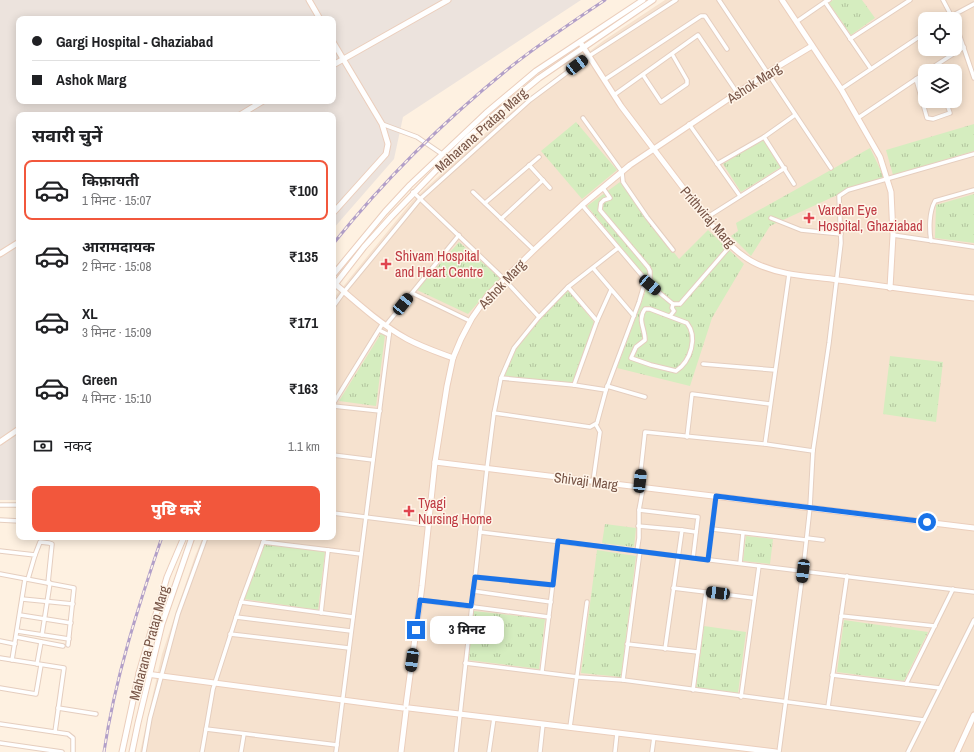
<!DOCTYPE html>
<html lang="hi">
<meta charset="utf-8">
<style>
body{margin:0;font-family:"Archivo Narrow","Noto Sans Devanagari",sans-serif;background:#f2f2f2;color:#202124;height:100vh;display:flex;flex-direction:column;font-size:15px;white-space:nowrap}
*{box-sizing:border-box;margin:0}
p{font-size:13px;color:#757577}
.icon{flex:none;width:22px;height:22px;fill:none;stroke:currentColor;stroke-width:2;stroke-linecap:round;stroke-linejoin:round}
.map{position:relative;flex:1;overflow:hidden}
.panel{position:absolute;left:16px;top:112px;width:320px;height:428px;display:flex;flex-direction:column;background:#fff;border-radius:8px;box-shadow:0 2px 10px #0003}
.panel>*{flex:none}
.banner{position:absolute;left:16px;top:16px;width:320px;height:88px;border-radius:8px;box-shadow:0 2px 10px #0003;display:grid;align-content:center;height:88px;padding:0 16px;background:#fff}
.buttons{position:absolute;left:918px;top:12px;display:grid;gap:8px}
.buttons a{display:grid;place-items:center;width:44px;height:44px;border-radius:8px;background:#fff;box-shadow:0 2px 10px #0003;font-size:20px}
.end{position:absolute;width:18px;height:18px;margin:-9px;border:5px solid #1a73e8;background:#fff;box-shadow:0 0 0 2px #fff}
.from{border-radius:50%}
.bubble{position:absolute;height:28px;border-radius:8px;background:#fff;box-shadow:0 2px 10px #0003;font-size:13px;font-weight:800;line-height:28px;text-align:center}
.car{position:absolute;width:12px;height:24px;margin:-12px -6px;border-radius:5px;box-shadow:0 0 3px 1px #0007;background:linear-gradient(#222 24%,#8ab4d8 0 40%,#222 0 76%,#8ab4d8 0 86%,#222 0)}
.banner b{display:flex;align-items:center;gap:14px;height:38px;font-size:15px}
.banner b+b{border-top:1px solid #e0e0e0}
.banner i{width:10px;height:10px;background:#202124}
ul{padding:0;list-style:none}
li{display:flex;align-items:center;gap:12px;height:60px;margin:0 8px 6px;padding:0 8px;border:2px solid transparent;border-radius:8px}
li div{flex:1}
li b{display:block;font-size:15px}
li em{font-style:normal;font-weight:800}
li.active{border-color:#f2573c}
li>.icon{width:36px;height:36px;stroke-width:1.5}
h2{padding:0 16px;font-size:18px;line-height:48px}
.pay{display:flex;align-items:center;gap:10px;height:44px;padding:0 16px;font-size:15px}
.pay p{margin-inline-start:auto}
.button{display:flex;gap:8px;margin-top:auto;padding:8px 16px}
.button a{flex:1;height:46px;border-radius:8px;background:#f2573c;color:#fff;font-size:16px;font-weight:800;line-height:46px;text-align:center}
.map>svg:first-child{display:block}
</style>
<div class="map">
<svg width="974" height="752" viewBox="0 0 974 752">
<defs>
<pattern id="park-tufts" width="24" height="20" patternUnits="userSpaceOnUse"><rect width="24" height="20" fill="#d5edbf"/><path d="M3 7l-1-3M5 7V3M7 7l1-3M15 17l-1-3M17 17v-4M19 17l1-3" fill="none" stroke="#b2c39d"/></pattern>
</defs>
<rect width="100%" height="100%" fill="#fef1e1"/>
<path fill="#f6e2cf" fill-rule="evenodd" d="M665 0H974V752H140L162 654 195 556 203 537H333V299L413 200 491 128 603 41ZM925 19H955V49H925ZM925 71H955V101H925Z"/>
<path fill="#ece3dd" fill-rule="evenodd" d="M0 0H581L403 117 394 159 333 229V115H19V500H0ZM19 19H333V101H19Z"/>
<g fill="url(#park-tufts)">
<path d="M833 0H862L875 18 851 35 829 3Z"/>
<path d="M576 122 617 170 582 199 541 151Z"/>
<path d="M974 124V151L893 175 886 150Z"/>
<path d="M763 139 781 167 741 192 723 164Z"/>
<path d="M870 148 884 177 835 196 770 226 751 256 731 236 738 231 736 223Z"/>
<path d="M620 182 679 259 708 230 744 264 712 318 690 386 617 368 645 293 646 283 644 275 587 206Z"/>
<path d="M974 194V243L935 238 936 205Z"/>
<path d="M459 242 500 278 468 314 417 290Z"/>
<path d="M568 290 594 322 573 383 504 377 515 349 541 315Z"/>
<path d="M382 332 385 335 376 406 339 401Z"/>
<path d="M890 356 943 362 936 422 883 414Z"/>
<path d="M605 524 636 528 634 547 602 543Z"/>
<path d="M746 536 773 539 770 564 743 561Z"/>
<path d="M265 543 325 552 318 610 244 599Z"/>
<path d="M597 550 636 556 621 677 581 673Z"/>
<path d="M474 611 545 619 539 669 468 660Z"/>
<path d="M844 620 928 632 904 681 837 672Z"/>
<path d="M704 626 746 632 738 693 696 688Z"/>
</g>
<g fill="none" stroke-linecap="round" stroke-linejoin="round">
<g stroke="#e5cebf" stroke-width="5.5">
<g id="street">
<path d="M719 0 831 168"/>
<path d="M829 0 825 2 871 69"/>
<path d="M943 0 953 19"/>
<path d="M946 19 974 4"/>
<path d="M796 22 825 2"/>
<path d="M955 22 974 78"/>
<path d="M850 39 910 0"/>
<path d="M927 71 964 47"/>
<path d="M643 75 661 102 687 84V80L672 54"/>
<path d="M916 79 927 118 933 119 950 113 946 101"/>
<path d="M604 80 701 16H705L727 49"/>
<path d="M841 89 925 33"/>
<path d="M614 95 698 35 738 94"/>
<path d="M583 118 622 172 623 182 647 217 673 250"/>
<path d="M858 118 925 73"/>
<path d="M382 124 417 137 442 154"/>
<path d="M689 124 740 196"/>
<path d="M764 137 794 184"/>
<path d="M717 164 764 137 795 115"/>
<path d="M529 165 550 188"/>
<path d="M603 188 610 198 604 200 601 203 600 210 648 267 650 271V285L673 304"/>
<path d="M413 192 504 279 539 317"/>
<path d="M473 192 534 250"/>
<path d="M485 203 539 157"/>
<path d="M706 218 785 168"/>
<path d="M771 218 801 230 841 234"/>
<path d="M501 219 543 180"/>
<path d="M893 235 974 247"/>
<path d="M931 241C929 229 929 212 935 201L974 190"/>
<path d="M593 268 634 316"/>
<path d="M568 287 597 321 574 385"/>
<path d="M412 293 470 321"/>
<path d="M333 307 343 293 420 199 530 100 589 56 676 0"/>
<path d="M645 309H650L687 323C698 337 691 361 676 371L651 365 631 358 636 347 645 340C645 328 637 320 645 309Z"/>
<path d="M670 316 674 311 672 308 673 304H680L731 245"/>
<path d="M597 321 611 290"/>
<path d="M386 325 459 235"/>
<path d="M379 330 389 335"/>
<path d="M703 364 775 370"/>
<path d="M501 378 574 385 606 390"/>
<path d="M607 386 645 397"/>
<path d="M333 404 383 323"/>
<path d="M333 406 380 411"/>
<path d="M494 413 590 427 597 423 606 390 639 302 644 285V278L582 205"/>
<path d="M687 437 692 394 770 404"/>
<path d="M765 444 789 274"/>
<path d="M333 455 373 460"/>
<path d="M593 482 600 432 596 425"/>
<path d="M639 487 645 432 765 444 813 451"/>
<path d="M0 505H19"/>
<path d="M639 510 698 517 693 558"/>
<path d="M333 513 429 525"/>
<path d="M0 520 19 521"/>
<path d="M638 526 682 530 665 649"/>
<path d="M712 529 806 540"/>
<path d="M682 530 696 532"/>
<path d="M480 532 974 592"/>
<path d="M807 538 823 540"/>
<path d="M263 542 361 554"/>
<path d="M0 551 35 555 28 579"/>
<path d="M637 551 639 538V510L643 488"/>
<path d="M35 555 40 542 49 543 52 544 48 583"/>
<path d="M708 560 716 496"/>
<path d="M740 563 743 533"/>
<path d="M0 574 74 588 68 645"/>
<path d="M475 577 553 585"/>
<path d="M673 588 754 598"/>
<path d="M473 591 551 602"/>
<path d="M22 599 73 604"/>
<path d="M420 600 549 617"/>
<path d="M241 602 353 617"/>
<path d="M321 613 328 550"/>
<path d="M20 615 71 623"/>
<path d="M841 616 935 626"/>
<path d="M236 617 351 631"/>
<path d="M17 631 69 639"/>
<path d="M230 634 349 648"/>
<path d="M42 635 50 583"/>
<path d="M16 637 63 646"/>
<path d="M0 641 15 644"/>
<path d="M627 644 698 652"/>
<path d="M0 658 64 668 55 732"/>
<path d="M12 660 25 579"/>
<path d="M465 663 578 677 623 680 924 720"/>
<path d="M37 664 41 642"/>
<path d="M542 672 558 541"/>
<path d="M832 675 940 688"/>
<path d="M623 680 640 551"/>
<path d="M906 684 953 589"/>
<path d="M0 688 36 694 41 665"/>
<path d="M693 690 706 592"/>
<path d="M741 697 759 566"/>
<path d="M828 707 847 576"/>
<path d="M58 708 96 714"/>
<path d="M0 724 68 734 73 738V752"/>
<path d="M570 727 587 602"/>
<path d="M206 729 337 745"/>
<path d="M0 743 62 752"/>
<path d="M144 752 150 718 178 614 206 537"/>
<path d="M202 752 213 689 241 602 265 537"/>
<path d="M241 752 244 734"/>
<path d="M336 752 390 328"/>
<path d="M456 752 487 468 494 413 501 378 514 348 539 317 568 287 618 248"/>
<path d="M489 752 494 718"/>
<path d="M540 752 543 724"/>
<path d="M615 752 617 733"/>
<path d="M652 752 654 737"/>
<path d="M779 752 803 571 810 507 813 451 829 343 841 243 839 196 848 190 974 154"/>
<path d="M908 752 974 620"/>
</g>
</g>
<g stroke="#ebcebc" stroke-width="7">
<g id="secondary">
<path d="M309 0 320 19"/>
<path d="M782 0 841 89 880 157 891 192 893 235 890 288"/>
<path d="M333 42 382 124 388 144 386 154 333 213"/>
<path d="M580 42 621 106 706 218C720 235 737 255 757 264 783 276 810 276 838 280 883 286 929 293 974 298"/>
<path d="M333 65 448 0"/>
<path d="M240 115 263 101"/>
<path d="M0 254 19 242"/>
<path d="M333 275 385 212 410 185 486 113 536 71 643 0"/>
<path d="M334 283C357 303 380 324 407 339 422 347 437 352 453 358"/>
<path d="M333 287 364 247 391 217 468 137 539 78 653 0"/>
<path d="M0 442 19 429"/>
<path d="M435 462 974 528"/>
<path d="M139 673 403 708"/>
<path d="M406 705 422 586 435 462 447 386 453 358 461 339 472 318 488 295 534 250 582 205 630 165 767 73 812 46"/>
<path d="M409 708 776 752"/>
<path d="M122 752 139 673 154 621 167 577 184 537"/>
<path d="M132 752 138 723 162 624 192 537"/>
<path d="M401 752 406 711"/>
<path d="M957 752 974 715"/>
</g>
</g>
<use href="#street" stroke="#fff" stroke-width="3.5"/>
<use href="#secondary" stroke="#fff" stroke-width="5"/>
<g stroke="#b29fc8" stroke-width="3">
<g id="rail">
<path d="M333 244C385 179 444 121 508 69 539 44 572 22 605 0"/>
<path d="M104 752C115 678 138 607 162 537"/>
</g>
</g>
<use href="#rail" stroke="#fff5e9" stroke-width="1.5" stroke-dasharray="4.5" stroke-linecap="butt"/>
</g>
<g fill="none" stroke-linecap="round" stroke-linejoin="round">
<path stroke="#1a73e8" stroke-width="5" d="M416 630 420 600 471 606 475 577 553 585 558 541 708 560 716 496 927 522"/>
</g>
<g fill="#e0444e" stroke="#fff5e9" stroke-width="1.5">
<path d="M807 212h4v4h4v4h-4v4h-4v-4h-4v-4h4z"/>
<path d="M384 258h4v4h4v4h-4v4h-4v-4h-4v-4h4z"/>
<path d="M407 505h4v4h4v4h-4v4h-4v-4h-4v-4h4z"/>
</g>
<g text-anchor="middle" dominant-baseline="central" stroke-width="3" stroke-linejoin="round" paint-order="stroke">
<g font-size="14" fill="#775446" stroke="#fff5e9">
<text transform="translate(754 83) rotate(-33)">Ashok Marg</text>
<text transform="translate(481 130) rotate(-42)">Maharana Pratap Marg</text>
<text transform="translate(708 217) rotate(49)">Prithviraj Marg</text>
<text transform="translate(502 284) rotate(-47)">Ashok Marg</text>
<text transform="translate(586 481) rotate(7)">Shivaji Marg</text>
<text transform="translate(149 643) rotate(-75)">Maharana Pratap Marg</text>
</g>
<g font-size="14" fill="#be3a42" stroke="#fff5e9" text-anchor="start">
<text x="818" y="210">Vardan Eye<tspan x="818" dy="16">Hospital, Ghaziabad</tspan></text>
<text x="395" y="256">Shivam Hospital<tspan x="395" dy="16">and Heart Centre</tspan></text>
<text x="418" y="503">Tyagi<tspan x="418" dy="16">Nursing Home</tspan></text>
</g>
</g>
</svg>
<div class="buttons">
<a><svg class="icon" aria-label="locate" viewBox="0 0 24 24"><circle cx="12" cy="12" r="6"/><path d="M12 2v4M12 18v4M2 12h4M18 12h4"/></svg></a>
<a><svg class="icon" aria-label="layers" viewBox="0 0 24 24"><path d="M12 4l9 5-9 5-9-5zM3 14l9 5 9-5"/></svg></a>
</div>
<i class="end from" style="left:927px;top:522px"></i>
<i class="end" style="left:416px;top:630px"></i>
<div class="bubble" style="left:430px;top:616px;width:74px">3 मिनट</div>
<i class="car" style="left:577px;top:65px;rotate:53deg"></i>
<i class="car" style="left:650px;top:285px;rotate:130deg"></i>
<i class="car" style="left:403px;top:304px;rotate:39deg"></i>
<i class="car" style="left:640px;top:481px;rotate:6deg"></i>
<i class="car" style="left:803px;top:571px;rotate:187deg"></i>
<i class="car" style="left:718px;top:593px;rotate:277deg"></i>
<i class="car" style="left:412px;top:660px;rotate:188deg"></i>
<div class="banner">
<b><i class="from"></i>Gargi Hospital - Ghaziabad</b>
<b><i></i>Ashok Marg</b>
</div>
<section class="panel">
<h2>सवारी चुनें</h2>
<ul>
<li class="active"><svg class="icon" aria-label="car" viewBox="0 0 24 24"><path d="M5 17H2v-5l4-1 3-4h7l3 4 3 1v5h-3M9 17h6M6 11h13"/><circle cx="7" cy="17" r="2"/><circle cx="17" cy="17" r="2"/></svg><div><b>किफ़ायती</b><p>1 मिनट · 15:07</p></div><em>₹100</em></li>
<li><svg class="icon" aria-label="car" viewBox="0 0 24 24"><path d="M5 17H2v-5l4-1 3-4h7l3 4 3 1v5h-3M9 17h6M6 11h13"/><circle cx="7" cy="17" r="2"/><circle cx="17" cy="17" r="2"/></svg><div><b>आरामदायक</b><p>2 मिनट · 15:08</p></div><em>₹135</em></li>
<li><svg class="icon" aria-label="car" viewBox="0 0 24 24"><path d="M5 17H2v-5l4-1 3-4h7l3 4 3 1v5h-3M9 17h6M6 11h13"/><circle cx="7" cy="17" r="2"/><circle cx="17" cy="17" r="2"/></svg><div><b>XL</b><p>3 मिनट · 15:09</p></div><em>₹171</em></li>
<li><svg class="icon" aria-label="car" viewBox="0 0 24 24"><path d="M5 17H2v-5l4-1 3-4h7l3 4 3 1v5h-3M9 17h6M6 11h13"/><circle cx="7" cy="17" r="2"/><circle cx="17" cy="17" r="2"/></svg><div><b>Green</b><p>4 मिनट · 15:10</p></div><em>₹163</em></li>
</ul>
<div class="pay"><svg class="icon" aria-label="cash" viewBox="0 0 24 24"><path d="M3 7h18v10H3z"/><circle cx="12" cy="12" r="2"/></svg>नकद<p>1.1 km</p></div>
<div class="button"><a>पुष्टि करें</a></div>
</section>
</div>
